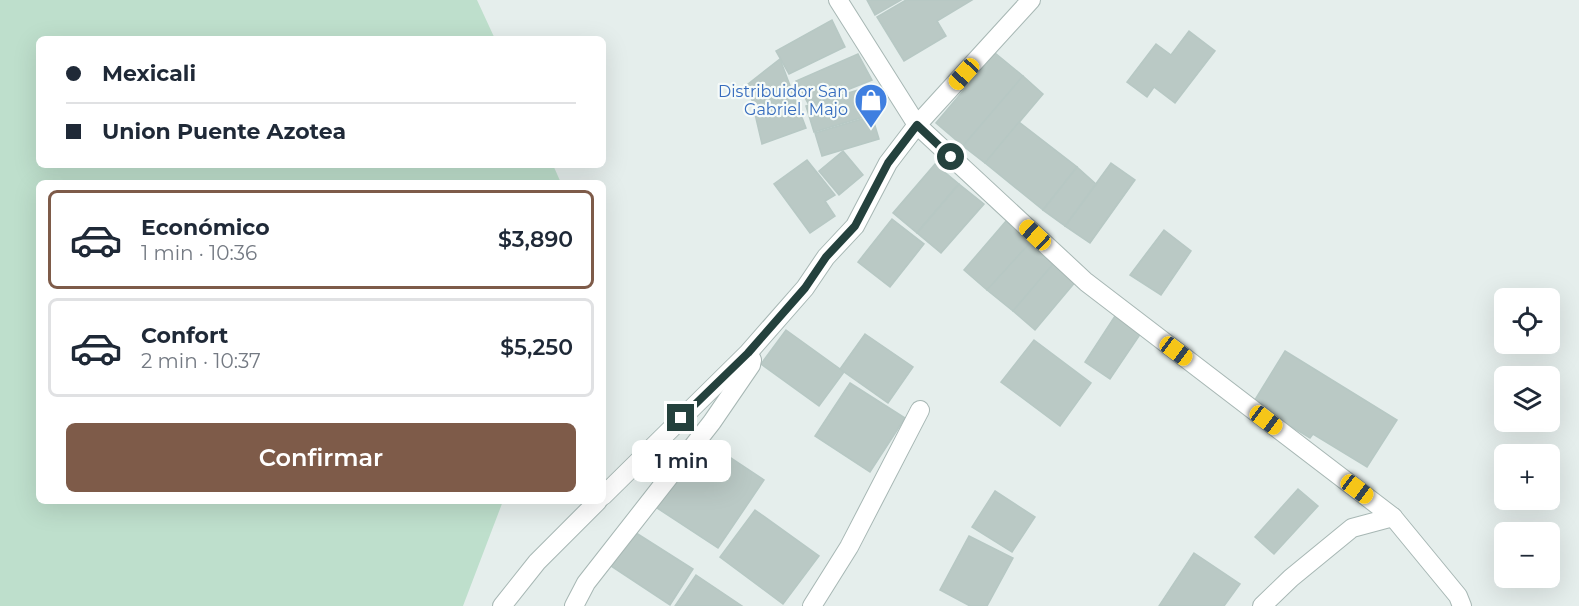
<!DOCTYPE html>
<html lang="es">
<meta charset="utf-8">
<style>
body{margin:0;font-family:Montserrat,sans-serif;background:#f2f2f3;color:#1f2937;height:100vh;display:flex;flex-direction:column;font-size:22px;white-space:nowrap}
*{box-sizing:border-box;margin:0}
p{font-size:20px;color:#747a83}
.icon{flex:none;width:33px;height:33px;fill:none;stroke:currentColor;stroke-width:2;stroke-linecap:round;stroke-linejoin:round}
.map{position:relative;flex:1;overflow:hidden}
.details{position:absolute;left:36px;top:180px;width:570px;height:324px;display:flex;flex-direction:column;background:#fff;border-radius:9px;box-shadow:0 6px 24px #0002}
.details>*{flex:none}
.guide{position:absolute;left:36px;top:36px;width:570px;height:132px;border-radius:9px;box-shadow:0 6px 24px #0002;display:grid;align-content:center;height:132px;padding:0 30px;background:#fff}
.buttons{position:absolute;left:1494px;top:288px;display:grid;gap:12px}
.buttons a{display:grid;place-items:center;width:66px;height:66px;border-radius:9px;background:#fff;box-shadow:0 6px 24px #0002;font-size:30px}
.end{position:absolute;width:27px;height:27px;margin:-14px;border:8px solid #24413d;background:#fff;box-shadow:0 0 0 3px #fff}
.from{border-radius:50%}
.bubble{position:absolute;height:42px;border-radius:9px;background:#fff;box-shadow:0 6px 24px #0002;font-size:20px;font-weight:600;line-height:42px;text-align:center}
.car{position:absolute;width:18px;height:36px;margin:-18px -9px;border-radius:8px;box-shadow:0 0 4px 2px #0007;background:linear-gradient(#f5c518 24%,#345 0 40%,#f5c518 0 76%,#345 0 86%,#f5c518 0)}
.guide b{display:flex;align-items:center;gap:21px;height:57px;font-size:22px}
.guide b+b{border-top:2px solid #e0e1e3}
.guide i{width:15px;height:15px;background:#1f2937}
ul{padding:10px 0 0;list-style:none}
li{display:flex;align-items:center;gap:18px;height:99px;margin:0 12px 9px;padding:0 18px;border:3px solid #e0e1e3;border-radius:9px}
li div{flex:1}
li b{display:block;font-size:22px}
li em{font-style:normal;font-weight:600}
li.selected{border-color:#7e5b49}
li>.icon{width:54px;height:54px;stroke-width:1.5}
.cta{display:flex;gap:12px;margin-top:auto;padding:12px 30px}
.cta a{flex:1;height:69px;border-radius:9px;background:#7e5b49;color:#fff;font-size:24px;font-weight:600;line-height:69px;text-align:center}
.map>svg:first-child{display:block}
</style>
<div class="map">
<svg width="1579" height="606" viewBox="0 0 1579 606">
<rect width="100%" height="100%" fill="#e5eeec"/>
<path fill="#bedfcc" d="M0 0H477L495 39H39V165H553L561 183H39V501H503L463 606H0Z"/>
<g fill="#bac9c5" stroke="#b7c8c4" stroke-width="1.5">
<path d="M867 0H901L875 15Z"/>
<path d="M906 0H972L937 21 946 36 904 61 877 17Z"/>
<path d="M832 20 845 47 789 74 776 51Z"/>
<path d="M1189 31 1215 51 1175 103 1154 87 1147 97 1127 82 1156 44 1171 55Z"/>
<path d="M995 53 1023 76 963 146 936 123Z"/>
<path d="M858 54 872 80 809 105 796 81Z"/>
<path d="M780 59 806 128 762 144 748 84Z"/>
<path d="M1023 76 1043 94 985 163 963 146Z"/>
<path d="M868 87 877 113 814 132 806 106Z"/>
<path d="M872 116 879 139 822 156 815 133Z"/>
<path d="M1019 122 1077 167 1043 210 985 163Z"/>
<path d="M843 151 863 175 839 195 819 171Z"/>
<path d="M807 160 835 195 825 201 835 216 810 233 774 184Z"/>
<path d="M1111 163 1135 180 1090 243 1065 226Z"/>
<path d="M935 164 959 184 917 233 893 213Z"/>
<path d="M1077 167 1096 184 1065 226 1043 210Z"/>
<path d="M959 184 984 204 941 253 917 233Z"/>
<path d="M892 219 924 244 890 287 858 262Z"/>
<path d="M1006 221 1030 243 987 290 964 270Z"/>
<path d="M1164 230 1191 251 1161 295 1130 275Z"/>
<path d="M1030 243 1054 263 1013 311 987 290Z"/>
<path d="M1054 263 1076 281 1035 330 1013 311Z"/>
<path d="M1115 316 1141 333 1110 379 1085 362Z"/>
<path d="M786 330 844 372 819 406 761 364Z"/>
<path d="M865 334 913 367 888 403 840 369Z"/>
<path d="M1034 340 1091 383 1060 426 1001 382Z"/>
<path d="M1285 351 1397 420 1367 467 1313 434 1310 438 1253 403Z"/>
<path d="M850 383 905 418 870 472 815 436Z"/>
<path d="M701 438 764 480 718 548 654 506Z"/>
<path d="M1298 489 1318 506 1274 554 1255 537Z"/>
<path d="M995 491 1035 517 1012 552 972 527Z"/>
<path d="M755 510 819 556 783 604 720 557Z"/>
<path d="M633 531 693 569 670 605 611 566Z"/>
<path d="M969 536 1013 558 987 606H970L940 590Z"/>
<path d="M1194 553 1240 584 1224 606H1159Z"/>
<path d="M696 575 742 606H675Z"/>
</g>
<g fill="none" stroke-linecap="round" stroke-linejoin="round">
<g stroke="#a7b7b4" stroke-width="20">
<g id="minor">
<path d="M838 0 917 125 1086 282 1393 517 1458 596 1462 606"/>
<path d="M603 496 748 353 805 288 826 257 855 226 888 163 917 125 1031 0"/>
<path d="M502 606 537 562 598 501"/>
<path d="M574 606 586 583 712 422 751 365 752 360 749 354"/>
<path d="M812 606 849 547 920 410"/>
<path d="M1262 606 1291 578 1352 528 1393 517"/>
</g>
</g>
<use href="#minor" stroke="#fff" stroke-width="18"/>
</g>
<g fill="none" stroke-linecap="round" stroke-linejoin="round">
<path stroke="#24413d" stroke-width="8" d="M681 418 748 353 805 288 826 257 855 226 888 163 917 125 951 157"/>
</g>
<defs>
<g id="shop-pin" transform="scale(1.725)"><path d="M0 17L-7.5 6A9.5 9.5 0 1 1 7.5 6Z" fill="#3f7fe0" stroke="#f6fbf9"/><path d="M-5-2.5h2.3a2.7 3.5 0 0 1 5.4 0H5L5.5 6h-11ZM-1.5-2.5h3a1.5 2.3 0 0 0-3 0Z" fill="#fff"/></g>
</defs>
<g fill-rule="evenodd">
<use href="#shop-pin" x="871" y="100"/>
</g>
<g text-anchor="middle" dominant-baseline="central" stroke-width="4.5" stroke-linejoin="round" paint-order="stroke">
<g font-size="16" fill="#366cbe" stroke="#f6fbf9" text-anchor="end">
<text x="848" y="91">Distribuidor San<tspan x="848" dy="18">Gabriel. Majo</tspan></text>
</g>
</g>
</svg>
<div class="buttons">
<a><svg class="icon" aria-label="locate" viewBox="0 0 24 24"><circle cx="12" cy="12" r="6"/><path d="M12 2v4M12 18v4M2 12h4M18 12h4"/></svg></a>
<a><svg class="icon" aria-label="layers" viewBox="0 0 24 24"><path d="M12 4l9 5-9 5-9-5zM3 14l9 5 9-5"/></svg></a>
<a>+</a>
<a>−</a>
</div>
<i class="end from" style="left:951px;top:157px"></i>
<i class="end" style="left:681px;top:418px"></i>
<div class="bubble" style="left:632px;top:440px;width:99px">1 min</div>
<i class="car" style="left:964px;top:74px;rotate:222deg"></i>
<i class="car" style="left:1035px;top:235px;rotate:313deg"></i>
<i class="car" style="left:1176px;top:351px;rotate:127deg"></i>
<i class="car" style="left:1266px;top:420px;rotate:127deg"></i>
<i class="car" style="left:1357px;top:489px;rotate:127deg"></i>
<div class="guide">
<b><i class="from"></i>Mexicali</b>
<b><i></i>Union Puente Azotea</b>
</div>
<section class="details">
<ul>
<li class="selected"><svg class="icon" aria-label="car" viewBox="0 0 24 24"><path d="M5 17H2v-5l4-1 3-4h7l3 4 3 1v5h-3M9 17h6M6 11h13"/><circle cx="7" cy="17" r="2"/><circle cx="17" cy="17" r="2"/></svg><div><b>Económico</b><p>1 min · 10:36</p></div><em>$3,890</em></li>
<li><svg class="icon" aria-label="car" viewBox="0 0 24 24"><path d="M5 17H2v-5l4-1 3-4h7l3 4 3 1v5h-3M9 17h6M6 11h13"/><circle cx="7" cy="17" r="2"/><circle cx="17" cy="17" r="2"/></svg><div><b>Confort</b><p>2 min · 10:37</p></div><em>$5,250</em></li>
</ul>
<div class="cta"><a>Confirmar</a></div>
</section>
</div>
